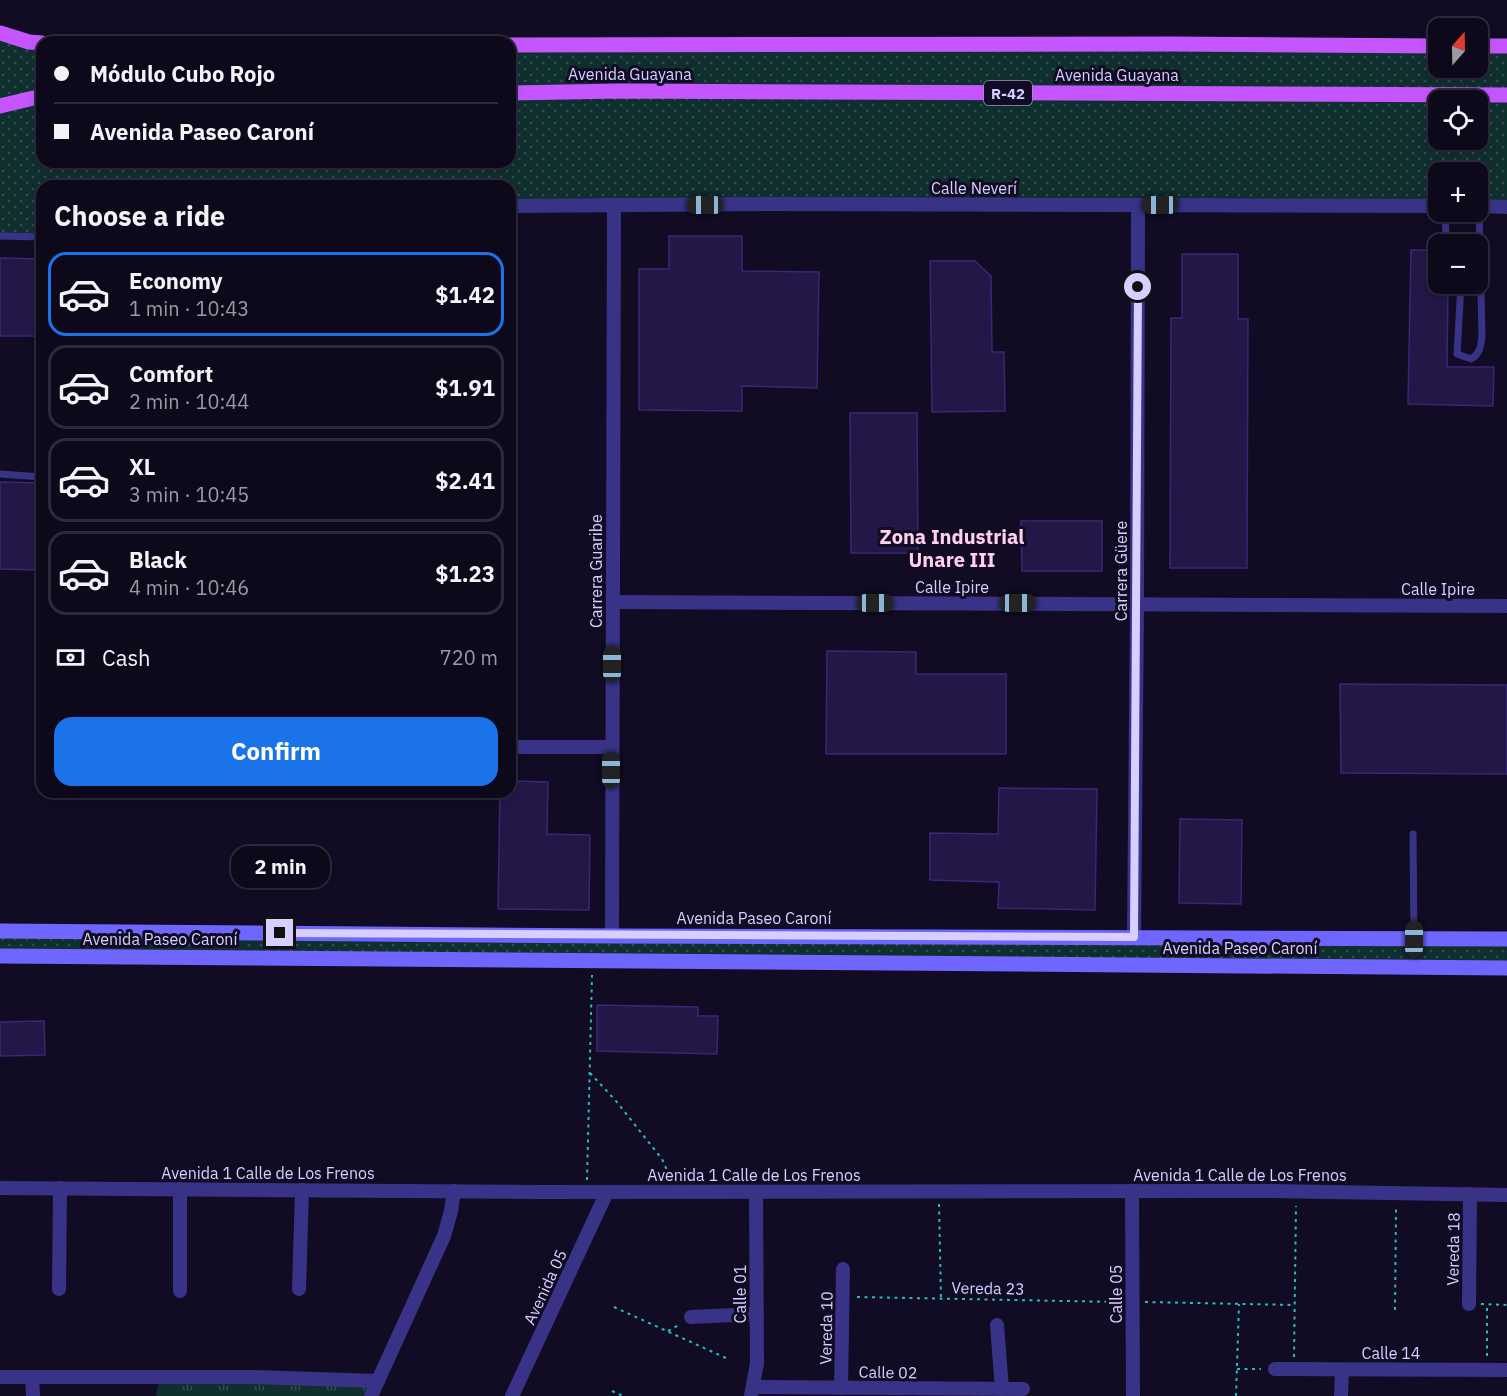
<!DOCTYPE html>
<meta charset="utf-8">
<style>
body{margin:0;font-family:"IBM Plex Sans",sans-serif;background:#161224;color:#f1f3f6;height:100vh;display:flex;flex-direction:column;font-size:22px;white-space:nowrap}
*{box-sizing:border-box;margin:0}
p{font-size:20px;color:#9a9aa3}
.icon{flex:none;width:33px;height:33px;fill:none;stroke:currentColor;stroke-width:2;stroke-linecap:round;stroke-linejoin:round}
.map{position:relative;flex:1;overflow:hidden}
.details{position:absolute;left:36px;top:180px;width:480px;height:618px;display:flex;flex-direction:column;background:#0d091b;border-radius:18px;box-shadow:0 3px 9px #0003,0 0 0 2px #2d2a3a}
.details>*{flex:none}
.banner{position:absolute;left:36px;top:36px;width:480px;height:132px;border-radius:18px;box-shadow:0 3px 9px #0003,0 0 0 2px #2d2a3a;display:grid;align-content:center;height:132px;padding:0 18px;background:#0d091b}
.needle{width:39px;rotate:20deg}
.tools{position:absolute;left:1428px;top:18px;display:grid;gap:12px}
.tools a{display:grid;place-items:center;width:60px;height:60px;border-radius:12px;background:#0d091b;box-shadow:0 3px 9px #0003,0 0 0 2px #2d2a3a;font-size:30px}
.end{position:absolute;width:27px;height:27px;margin:-14px;border:8px solid #d6cfff;background:#111;box-shadow:0 0 0 3px #111}
.from{border-radius:50%}
.bubble{position:absolute;height:42px;border-radius:18px;background:#0d091b;box-shadow:0 3px 9px #0003,0 0 0 2px #2d2a3a;font-size:20px;font-weight:700;line-height:42px;text-align:center}
.car{position:absolute;width:18px;height:36px;margin:-18px -9px;border-radius:8px;box-shadow:0 0 4px 2px #0007;background:linear-gradient(#222 24%,#8ab4d8 0 40%,#222 0 76%,#8ab4d8 0 86%,#222 0)}
.banner b{display:flex;align-items:center;gap:21px;height:57px;font-size:22px}
.banner b+b{border-top:2px solid #2d2a3a}
.banner i{width:15px;height:15px;background:#f1f3f6}
ul{padding:0;list-style:none}
li{display:flex;align-items:center;gap:18px;height:84px;margin:0 12px 9px;padding:0 6px;border:3px solid #2d2a3a;border-radius:18px}
li div{flex:1}
li b{display:block;font-size:22px}
li em{font-style:normal;font-weight:700}
li.selected{border-color:#1a73e8}
li>.icon{width:54px;height:54px;stroke-width:1.5}
h2{padding:0 18px;font-size:27px;line-height:72px}
.pay{display:flex;align-items:center;gap:15px;height:66px;padding:0 18px;font-size:22px}
.pay p{margin-inline-start:auto}
.cta{display:flex;gap:12px;margin-top:auto;padding:12px 18px}
.cta a{flex:1;height:69px;border-radius:18px;background:#1a73e8;color:#fff;font-size:24px;font-weight:700;line-height:69px;text-align:center}
.map>svg:first-child{display:block}
</style>
<div class="map">
<svg width="1507" height="1396" viewBox="0 0 1507 1396">
<defs>
<pattern id="grass-dots" width="8" height="8" patternUnits="userSpaceOnUse" patternTransform="scale(1.5)"><rect width="8" height="8" fill="#0f2f2f"/><path d="M2 2h.1M6 6h.1" fill="none" stroke="#314c4e" stroke-width="1.8" stroke-linecap="round"/></pattern>
<pattern id="park-tufts" width="24" height="20" patternUnits="userSpaceOnUse" patternTransform="scale(1.5)"><rect width="24" height="20" fill="#0f2f2f"/><path d="M3 7l-1-3M5 7V3M7 7l1-3M15 17l-1-3M17 17v-4M19 17l1-3" fill="none" stroke="#314c4e"/></pattern>
</defs>
<rect width="100%" height="100%" fill="#110c24"/>
<g fill="url(#grass-dots)" fill-rule="evenodd">
<path d="M0 33 42 43V162H510V45L1438 46V68H1478V46H1507V207L1478 206V172H1438V206L510 205V186H42V237L0 236ZM1438 100H1478V140H1438Z"/>
<path d="M0 931 1507 939V968L0 956Z"/>
</g>
<path fill="url(#park-tufts)" d="M160 1377 378 1381 371 1396H156Z"/>
<g fill="#221747" stroke="#382775" stroke-width="1.5">
<path d="M669 236H742V271L819 272 817 388 742 386V411L639 410V269H669Z"/>
<path d="M1411 250H1438V284H1448L1447 367H1494L1493 406 1408 404Z"/>
<path d="M1182 254H1238V319H1248L1247 568H1170L1171 318H1182Z"/>
<path d="M0 258 42 259V336H0Z"/>
<path d="M930 261H975L991 276 992 352H1004L1005 411 932 412Z"/>
<path d="M850 413H917L918 553H851Z"/>
<path d="M0 482 42 483V570L0 569Z"/>
<path d="M1021 521H1102V571H1022Z"/>
<path d="M827 651 916 652V674H1006V754H826Z"/>
<path d="M1340 684 1507 685V774L1341 773Z"/>
<path d="M510 781 548 782 547 834 590 835 589 910 498 909 500 792H510Z"/>
<path d="M999 788 1097 789 1095 910 998 908 999 882 930 880V833L998 834Z"/>
<path d="M1180 819 1242 820 1241 904 1179 903Z"/>
<path d="M597 1005 698 1007V1016H718L717 1054 597 1051Z"/>
<path d="M44 1021 45 1055 0 1056V1022Z"/>
</g>
<g fill="none" stroke-linecap="round" stroke-linejoin="round">
<g stroke="#24bfba" stroke-width="2" stroke-dasharray="3 4.5" stroke-linecap="butt">
<path d="M590 1073 616 1101 662 1159 670 1177"/>
<path d="M587 1180 592 975"/>
<path d="M939 1204 941 1299"/>
<path d="M857 1297 1118 1302"/>
<path d="M1145 1302 1295 1305"/>
<path d="M1481 1304 1507 1305"/>
<path d="M614 1307 726 1358"/>
<path d="M1395 1310 1396 1208"/>
<path d="M668 1331 679 1325"/>
<path d="M1487 1356V1304"/>
<path d="M1294 1357 1296 1206"/>
<path d="M1237 1369H1261"/>
<path d="M612 1391 623 1396"/>
<path d="M1236 1396 1239 1304"/>
</g>
<g stroke="#393387" stroke-width="7">
<path d="M1445 212 1446 235 1450 244"/>
<path d="M0 236 42 237"/>
<path d="M1461 284 1457 354 1471 359C1480 354 1481 346 1482 336L1479 206"/>
<path d="M0 474 42 477"/>
<path d="M1413 834 1414 939"/>
</g>
<g stroke="#393387" stroke-width="14">
<path d="M510 206 774 204 1438 206"/>
<path d="M1478 206 1507 207"/>
<path d="M613 602 1507 606"/>
<path d="M510 747H611"/>
<path d="M612 936 614 205"/>
<path d="M1134 937 1137 604 1138 205"/>
<path d="M0 1188 536 1192 1265 1191 1507 1195"/>
<path d="M1132 1191 1133 1396"/>
<path d="M59 1289 60 1188"/>
<path d="M299 1289 302 1190"/>
<path d="M180 1291V1189"/>
<path d="M1469 1304 1470 1194"/>
<path d="M691 1317 757 1314"/>
<path d="M997 1325 1002 1389"/>
<path d="M1275 1369 1507 1370"/>
<path d="M0 1377H252L378 1381"/>
<path d="M32 1377 33 1396"/>
<path d="M753 1387 1023 1389"/>
<path d="M841 1388 843 1269"/>
<path d="M371 1396 444 1236 451 1211 454 1191"/>
<path d="M512 1396 607 1192"/>
<path d="M751 1396 757 1363 756 1192"/>
<path d="M1341 1396 1342 1370"/>
</g>
<g stroke="#6f66ff" stroke-width="15">
<path d="M0 931 612 936 1507 939"/>
<path d="M0 956 1507 968"/>
</g>
<g stroke="#c556ff" stroke-width="15">
<path d="M0 33 29 42 42 43"/>
<path d="M510 45 1172 44 1438 46"/>
<path d="M1478 46H1507"/>
<path d="M510 93 620 91 1507 95"/>
<path d="M0 106 42 96"/>
</g>
</g>
<g fill="none" stroke-linecap="round" stroke-linejoin="round">
<path stroke="#d6cfff" stroke-width="8" d="M280 933 1134 937 1138 287"/>
</g>
<g text-anchor="middle" dominant-baseline="central" stroke-width="6" stroke-linejoin="round" paint-order="stroke">
<rect fill="#110c24" stroke="#9b94bd" stroke-width="1.5" x="984" y="81" width="48" height="24" rx="4.5"/>
<g font-size="15" font-weight="bold" fill="#d6cfff">
<text x="1008" y="93">R-42</text>
</g>
<g font-size="16" fill="#d6cfff" stroke="#110c24">
<text x="630" y="74">Avenida Guayana</text>
<text x="1117" y="75">Avenida Guayana</text>
<text x="974" y="188">Calle Neverí</text>
<text transform="translate(596 571) rotate(-90)">Carrera Guaribe</text>
<text transform="translate(1121 571) rotate(-90)">Carrera Güere</text>
<text x="952" y="587">Calle Ipire</text>
<text x="1438" y="589">Calle Ipire</text>
<text x="754" y="918">Avenida Paseo Caroní</text>
<text x="160" y="939">Avenida Paseo Caroní</text>
<text x="1240" y="948">Avenida Paseo Caroní</text>
<text x="268" y="1173">Avenida 1 Calle de Los Frenos</text>
<text x="754" y="1175">Avenida 1 Calle de Los Frenos</text>
<text x="1240" y="1175">Avenida 1 Calle de Los Frenos</text>
<text transform="translate(1453 1249) rotate(-89)">Vereda 18</text>
<text transform="translate(545 1287) rotate(-65)">Avenida 05</text>
<text transform="translate(988 1288) rotate(1)">Vereda 23</text>
<text transform="translate(740 1294) rotate(-90)">Calle 01</text>
<text transform="translate(1116 1294) rotate(-90)">Calle 05</text>
<text transform="translate(826 1328) rotate(-89)">Vereda 10</text>
<text x="1391" y="1353">Calle 14</text>
<text transform="translate(888 1372) rotate(1)">Calle 02</text>
</g>
<g font-size="20" font-weight="bold" fill="#ffd1ed" stroke="#110c24">
<text x="952" y="536">Zona Industrial<tspan x="952" dy="23">Unare III</tspan></text>
</g>
</g>
</svg>
<div class="tools">
<a><svg class="needle" viewBox="-14 -14 28 28"><path d="M0-13l5 13h-10z" fill="#e53935"/><path d="M0 13l5-13h-10z" fill="#9a9aa3"/></svg></a>
<a><svg class="icon" aria-label="locate" viewBox="0 0 24 24"><circle cx="12" cy="12" r="6"/><path d="M12 2v4M12 18v4M2 12h4M18 12h4"/></svg></a>
<a>+</a>
<a>−</a>
</div>
<i class="end from" style="left:1138px;top:287px"></i>
<i class="end" style="left:280px;top:933px"></i>
<div class="bubble" style="left:231px;top:846px;width:99px">2 min</div>
<i class="car" style="left:705px;top:205px;rotate:270deg"></i>
<i class="car" style="left:1160px;top:205px;rotate:270deg"></i>
<i class="car" style="left:875px;top:603px;rotate:90deg"></i>
<i class="car" style="left:1018px;top:603px;rotate:90deg"></i>
<i class="car" style="left:612px;top:664px;rotate:0deg"></i>
<i class="car" style="left:611px;top:770px;rotate:0deg"></i>
<i class="car" style="left:1414px;top:939px;rotate:0deg"></i>
<div class="banner">
<b><i class="from"></i>Módulo Cubo Rojo</b>
<b><i></i>Avenida Paseo Caroní</b>
</div>
<section class="details">
<h2>Choose a ride</h2>
<ul>
<li class="selected"><svg class="icon" aria-label="car" viewBox="0 0 24 24"><path d="M5 17H2v-5l4-1 3-4h7l3 4 3 1v5h-3M9 17h6M6 11h13"/><circle cx="7" cy="17" r="2"/><circle cx="17" cy="17" r="2"/></svg><div><b>Economy</b><p>1 min · 10:43</p></div><em>$1.42</em></li>
<li><svg class="icon" aria-label="car" viewBox="0 0 24 24"><path d="M5 17H2v-5l4-1 3-4h7l3 4 3 1v5h-3M9 17h6M6 11h13"/><circle cx="7" cy="17" r="2"/><circle cx="17" cy="17" r="2"/></svg><div><b>Comfort</b><p>2 min · 10:44</p></div><em>$1.91</em></li>
<li><svg class="icon" aria-label="car" viewBox="0 0 24 24"><path d="M5 17H2v-5l4-1 3-4h7l3 4 3 1v5h-3M9 17h6M6 11h13"/><circle cx="7" cy="17" r="2"/><circle cx="17" cy="17" r="2"/></svg><div><b>XL</b><p>3 min · 10:45</p></div><em>$2.41</em></li>
<li><svg class="icon" aria-label="car" viewBox="0 0 24 24"><path d="M5 17H2v-5l4-1 3-4h7l3 4 3 1v5h-3M9 17h6M6 11h13"/><circle cx="7" cy="17" r="2"/><circle cx="17" cy="17" r="2"/></svg><div><b>Black</b><p>4 min · 10:46</p></div><em>$1.23</em></li>
</ul>
<div class="pay"><svg class="icon" aria-label="cash" viewBox="0 0 24 24"><path d="M3 7h18v10H3z"/><circle cx="12" cy="12" r="2"/></svg>Cash<p>720 m</p></div>
<div class="cta"><a>Confirm</a></div>
</section>
</div>
